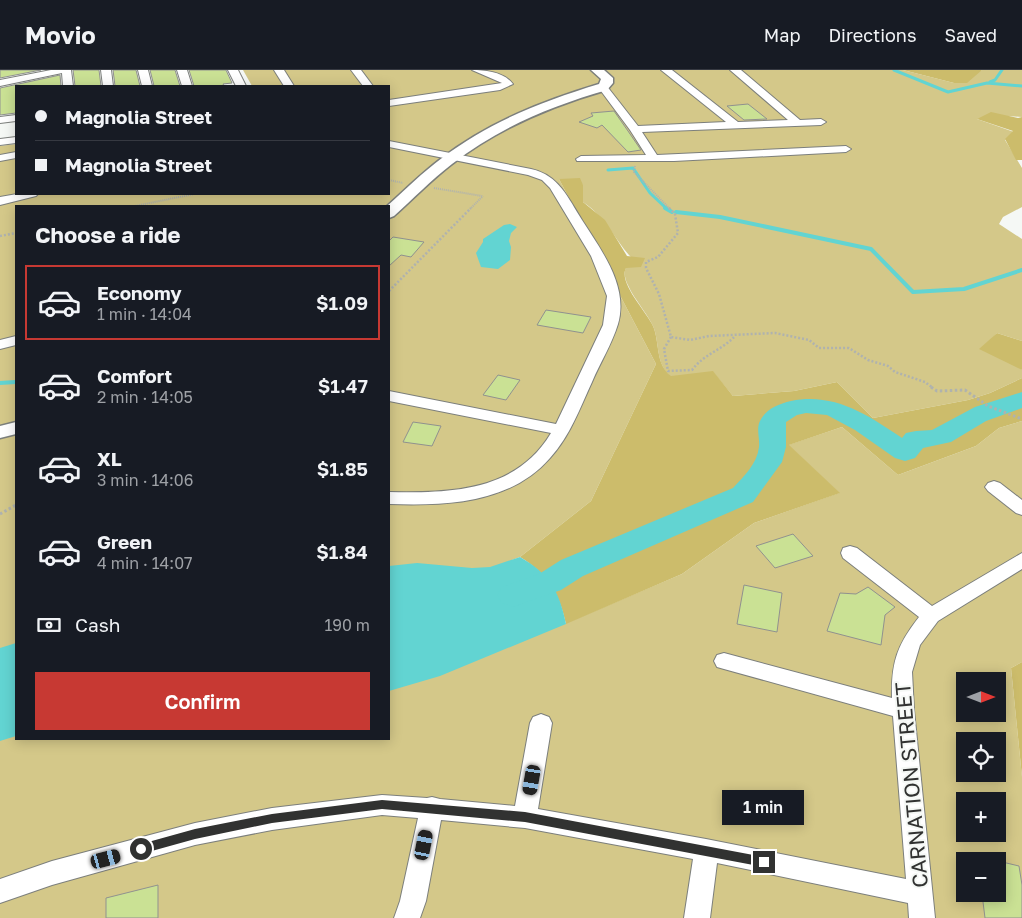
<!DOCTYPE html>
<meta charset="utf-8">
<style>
body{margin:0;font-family:"Golos Text",sans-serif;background:#20242c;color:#f1f3f6;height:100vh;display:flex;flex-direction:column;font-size:19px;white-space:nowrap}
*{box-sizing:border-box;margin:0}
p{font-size:16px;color:#9ea1a6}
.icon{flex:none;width:28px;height:28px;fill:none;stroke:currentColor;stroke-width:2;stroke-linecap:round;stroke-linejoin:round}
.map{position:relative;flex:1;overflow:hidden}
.details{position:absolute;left:15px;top:135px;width:375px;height:535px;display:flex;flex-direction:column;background:#171b24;border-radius:0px;box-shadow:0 2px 12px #0003}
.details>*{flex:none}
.banner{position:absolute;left:15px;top:15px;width:375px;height:110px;border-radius:0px;box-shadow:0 2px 12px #0003;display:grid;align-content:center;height:110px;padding:0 20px;background:#171b24}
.needle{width:32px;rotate:90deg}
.buttons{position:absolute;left:956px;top:602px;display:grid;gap:10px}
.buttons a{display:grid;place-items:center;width:50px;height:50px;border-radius:0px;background:#171b24;box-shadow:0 2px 12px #0003;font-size:25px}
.end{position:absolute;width:22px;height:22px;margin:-11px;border:6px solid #313231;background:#fff;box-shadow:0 0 0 2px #fff}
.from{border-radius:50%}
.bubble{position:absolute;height:35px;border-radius:0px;background:#171b24;box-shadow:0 2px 12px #0003;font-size:16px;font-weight:600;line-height:35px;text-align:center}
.car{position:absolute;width:15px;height:30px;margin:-15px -8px;border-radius:6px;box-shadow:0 0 4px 1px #0007;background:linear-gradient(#222 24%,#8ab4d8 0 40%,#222 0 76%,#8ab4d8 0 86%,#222 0)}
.banner b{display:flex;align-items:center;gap:18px;height:48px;font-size:19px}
.banner b+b{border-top:1px solid #363941}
.banner i{width:12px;height:12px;background:#f1f3f6}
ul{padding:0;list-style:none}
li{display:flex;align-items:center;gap:15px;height:75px;margin:0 10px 8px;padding:0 10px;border:2px solid transparent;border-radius:0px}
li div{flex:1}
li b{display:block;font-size:19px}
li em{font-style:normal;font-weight:600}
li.current{border-color:#c73933}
li>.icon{width:45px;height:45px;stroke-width:1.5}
h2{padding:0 20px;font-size:22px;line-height:60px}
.pay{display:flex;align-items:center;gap:12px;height:55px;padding:0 20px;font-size:19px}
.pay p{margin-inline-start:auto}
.action{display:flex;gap:10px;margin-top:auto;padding:10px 20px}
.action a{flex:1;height:58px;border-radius:0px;background:#c73933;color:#fff;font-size:20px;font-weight:600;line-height:58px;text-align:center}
header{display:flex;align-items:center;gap:30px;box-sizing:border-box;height:70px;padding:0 25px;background:#171b24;border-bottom:1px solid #363941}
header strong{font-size:24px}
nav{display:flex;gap:28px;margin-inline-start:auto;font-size:18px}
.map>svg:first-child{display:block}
</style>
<header>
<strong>Movio</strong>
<nav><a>Map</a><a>Directions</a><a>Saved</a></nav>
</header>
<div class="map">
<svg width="1022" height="848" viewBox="0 0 1022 848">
<rect width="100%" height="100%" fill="#f5f8f5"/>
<path fill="#d4c889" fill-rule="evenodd" d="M243 0H903L954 13 982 0H1022V47L1008 46 977 49 1014 62 1005 70 1022 98V137L1003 147 999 154 1022 169V271L997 263 988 273 1022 300V308L990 323 968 330 873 348 837 312 794 321 733 326 713 302 671 307C655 294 660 272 653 256 649 247 638 233 632 223 628 215 622 206 626 197H641C617 177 611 151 583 132V115L559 109 656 294 591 431 520 487 512 490 557 557 682 504 754 453 839 423 788 375 842 357 898 405 976 376 999 358 1022 351V592L1011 598 1022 707V848H0V76L16 74V124H389V16H252ZM16 136H389V669H16ZM965 611H998V644H965ZM965 671H998V704H965ZM965 731H998V764H965ZM965 791H998V824H965Z"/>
<g fill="#ccbc6b">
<path d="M903 0H982L967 13H954Z"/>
<path d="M991 42 1018 48 1022 47V90H1016L1005 69 1013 61 977 49Z"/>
<path d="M580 108 583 115V132L605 150 627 186 645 188 641 197 626 198C618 213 647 242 653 256 660 272 655 294 671 306L713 301 733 326 794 321 837 312 873 348 968 330 990 323 1022 308V351L999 358 976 376 898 405 842 357 789 375 840 423 754 453 682 504 566 554C559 522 547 503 520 487L591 431 656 294 559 109Z"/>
<path d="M997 263 1022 271V300L979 279Z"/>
<path d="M1022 592V707L1011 598Z"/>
</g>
<g fill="#62d4d2">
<path d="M510 154 517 157 511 163 509 171 511 177 510 190 498 199 481 197 476 183 483 172V169L504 155Z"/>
<path d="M520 487C549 504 559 520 566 554L440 606 389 621V496L417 493 472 498 490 497Z"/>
<path d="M16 573V666L0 671V578Z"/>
</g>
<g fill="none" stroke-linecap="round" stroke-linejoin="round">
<g stroke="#62d4d2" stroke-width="3">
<path d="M894 0 948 22 987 13 1022 16"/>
<path d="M990 12 995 10 1002 0"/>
<path d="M608 100 633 98 650 123 667 139"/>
</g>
<g stroke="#62d4d2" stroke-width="4">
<path d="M665 138 672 142"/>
<path d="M676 142 720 147 871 179 913 222 964 219 1022 200"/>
<path d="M0 313 16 312"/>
</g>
<path fill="#62d4d2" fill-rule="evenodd" d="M1022 322V338L986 351 951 372 923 378 915 388 905 391 895 388 855 360 827 345 806 343 797 345 786 352V377L782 392 753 432 583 506 561 520 524 533 513 537 502 533 497 525 502 517 539 504 561 490 733 418C744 406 757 394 759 377 760 368 756 359 760 351 766 339 778 334 791 331 834 322 868 345 902 368L906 363 916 361 932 360 975 337Z"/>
</g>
<g fill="#cae194" stroke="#90918f">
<path d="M0 0H41L0 8Z"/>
<path d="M73 0H99L101 16H75Z"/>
<path d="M113 0H136L140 16H115Z"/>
<path d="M150 0H175L180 16H154Z"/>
<path d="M189 0H226L232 13 223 14 224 16H194Z"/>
<path d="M60 5 61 16H16V43L0 45V18Z"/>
<path d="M748 34 767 49 744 50 727 36Z"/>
<path d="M614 41 628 61 641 80 628 82 602 55 597 58 579 52 593 46 591 43Z"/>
<path d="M393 167 424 172 411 187 401 185 389 196V171Z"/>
<path d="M546 240 591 247 583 263 537 255Z"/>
<path d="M498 305 520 310 506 330 483 325Z"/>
<path d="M413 352 441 356 432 376 403 372Z"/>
<path d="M793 464 813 486 775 498 756 476Z"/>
<path d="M744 515 782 523 777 562 737 554Z"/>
<path d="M868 517 895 537 885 545 881 575 827 561 840 523 856 524Z"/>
<path d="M998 791 1019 796 1022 815V848H985L982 824H998Z"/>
<path d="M158 815V848H106V828Z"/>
</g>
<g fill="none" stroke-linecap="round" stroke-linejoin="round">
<g stroke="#7c7f7c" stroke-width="2">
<g id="minor">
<path d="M51 0H71L73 16H63L62 3 0 16V10Z"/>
<path d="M101 0H111L113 16H103Z"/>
<path d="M138 0H148L152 16H142Z"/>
<path d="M177 0H187L192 16H182Z"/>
<path d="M228 0H238L246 16H236Z"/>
<path d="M274 0H284L294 16H284Z"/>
<path d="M351 0H361L373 16H363Z"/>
<path d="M472 0C486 0 504 2 513 14L500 20 389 36V30L502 13Z"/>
<path d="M661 0H672L738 52 788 50 730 0H741L800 50 821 49 826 52 821 55 642 62 657 85 846 76 851 79 846 82 674 91H577L576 89 581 86 646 85 630 60 598 17 600 15H606L638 56 726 52Z"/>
<path d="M16 45V51L0 53V47Z"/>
<path d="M16 67V73L0 75V69Z"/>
<path d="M389 71 531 99C559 105 568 128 582 150 601 180 629 216 618 254 612 274 600 293 592 312 580 338 570 366 550 388 510 434 445 436 389 434V422C450 423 516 422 551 363L389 331V321L556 354 603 255 607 226 591 186 550 118 542 110 528 105 389 77Z"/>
<path d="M16 82V88L0 91V85Z"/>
<path d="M17 124H38L36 126 0 135V127Z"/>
<path d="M16 266V275L0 279V270Z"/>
<path d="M994 411 1000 413 1022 430V445L1016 443 988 421 985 417 988 413Z"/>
<path d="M850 476 857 478 932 536 1022 483V499L938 551 920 575 912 602 914 640 935 848H909L908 833 717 793 710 848H684L693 789 525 758 441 750 426 831 420 848H394L400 831 418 748 382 745 272 760 195 775 52 815 0 833V809L52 791 195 753 272 738 382 725 427 728 432 727 440 729 515 736 530 653 533 647 541 644 549 647 552 653 538 739 706 769 906 809 893 646 724 599 717 597 714 591 717 585 724 583 892 628C891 593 897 575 919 547L843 488 841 483 843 478Z"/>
</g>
</g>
<g stroke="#7c7f7c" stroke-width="3">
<g id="tertiary">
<path d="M591 0H604L613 8V13L607 20C551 36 498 58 452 94 431 110 413 129 394 146L389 148 387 136C405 120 423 102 442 88 489 52 543 31 599 14L601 9Z"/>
<path d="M16 352V364L0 368V356Z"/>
</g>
</g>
<g stroke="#afb2af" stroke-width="2" stroke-dasharray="1 1" stroke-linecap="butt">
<path d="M635 96 634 102 670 139"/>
<path d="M389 110 403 113"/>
<path d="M434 118 482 126"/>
<path d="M135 136 194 124"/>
<path d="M470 139 483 126"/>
</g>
<g stroke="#afb2af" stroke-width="2.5" stroke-dasharray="2 2" stroke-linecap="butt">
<path d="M669 138 675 144 678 163 658 187 646 192V198L659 224 671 267 690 270 709 266 775 263 809 270 819 278H849L868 290 888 296 895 302 925 312 933 318"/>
<path d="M0 166 16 163"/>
<path d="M389 221 471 138"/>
<path d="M671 267 664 279 668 301 692 300C705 283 721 281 735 266"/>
</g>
<g stroke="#afb2af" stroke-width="3" stroke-dasharray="2.5 2.5" stroke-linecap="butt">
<path d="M931 317 937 321 965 320 988 336 1022 349"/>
<path d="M0 444 16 435"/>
</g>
<use href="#minor" fill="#fff" fill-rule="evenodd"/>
<use href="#tertiary" fill="#fff" fill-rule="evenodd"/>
</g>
<path fill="#313231" d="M382 730 525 742 764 787 770 792 764 797 525 752 382 739 272 753 195 769 141 784 136 779 141 774 195 759 272 744Z"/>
<g text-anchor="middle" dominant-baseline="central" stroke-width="4" stroke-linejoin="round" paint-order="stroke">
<g font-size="21" fill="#313231" stroke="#f5f8f5">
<text transform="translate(911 715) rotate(-95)">CARNATION STREET</text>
</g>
</g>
</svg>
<div class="buttons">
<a><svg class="needle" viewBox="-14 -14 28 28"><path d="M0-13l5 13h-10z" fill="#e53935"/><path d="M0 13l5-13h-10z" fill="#9ea1a6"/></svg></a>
<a><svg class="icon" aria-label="locate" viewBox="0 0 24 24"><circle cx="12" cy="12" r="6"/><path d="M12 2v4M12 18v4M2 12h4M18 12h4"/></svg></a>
<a>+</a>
<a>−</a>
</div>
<i class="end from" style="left:141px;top:779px"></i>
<i class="end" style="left:764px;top:792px"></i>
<div class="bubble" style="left:722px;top:720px;width:82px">1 min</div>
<i class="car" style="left:532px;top:710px;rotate:190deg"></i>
<i class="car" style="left:424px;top:775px;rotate:11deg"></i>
<i class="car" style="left:106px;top:789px;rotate:75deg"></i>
<div class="banner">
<b><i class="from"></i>Magnolia Street</b>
<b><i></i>Magnolia Street</b>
</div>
<section class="details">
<h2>Choose a ride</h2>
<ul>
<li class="current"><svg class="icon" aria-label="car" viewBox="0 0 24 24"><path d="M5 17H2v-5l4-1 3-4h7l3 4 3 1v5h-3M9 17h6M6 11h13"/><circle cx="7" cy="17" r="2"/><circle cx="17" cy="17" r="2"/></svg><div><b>Economy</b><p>1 min · 14:04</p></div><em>$1.09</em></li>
<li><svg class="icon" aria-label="car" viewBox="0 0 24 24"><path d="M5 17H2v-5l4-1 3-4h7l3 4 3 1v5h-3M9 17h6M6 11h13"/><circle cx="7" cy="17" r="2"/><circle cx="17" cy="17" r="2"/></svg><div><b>Comfort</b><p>2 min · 14:05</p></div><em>$1.47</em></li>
<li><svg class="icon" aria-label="car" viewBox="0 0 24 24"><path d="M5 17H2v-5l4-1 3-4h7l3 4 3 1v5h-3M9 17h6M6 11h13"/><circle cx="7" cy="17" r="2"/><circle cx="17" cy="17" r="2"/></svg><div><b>XL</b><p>3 min · 14:06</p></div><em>$1.85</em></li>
<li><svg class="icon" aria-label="car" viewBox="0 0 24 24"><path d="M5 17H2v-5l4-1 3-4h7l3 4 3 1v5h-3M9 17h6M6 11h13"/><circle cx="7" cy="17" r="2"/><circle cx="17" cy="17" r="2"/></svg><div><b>Green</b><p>4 min · 14:07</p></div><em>$1.84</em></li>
</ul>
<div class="pay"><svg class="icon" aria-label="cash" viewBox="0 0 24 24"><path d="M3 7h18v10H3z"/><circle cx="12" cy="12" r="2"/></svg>Cash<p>190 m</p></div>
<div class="action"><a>Confirm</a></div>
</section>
</div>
